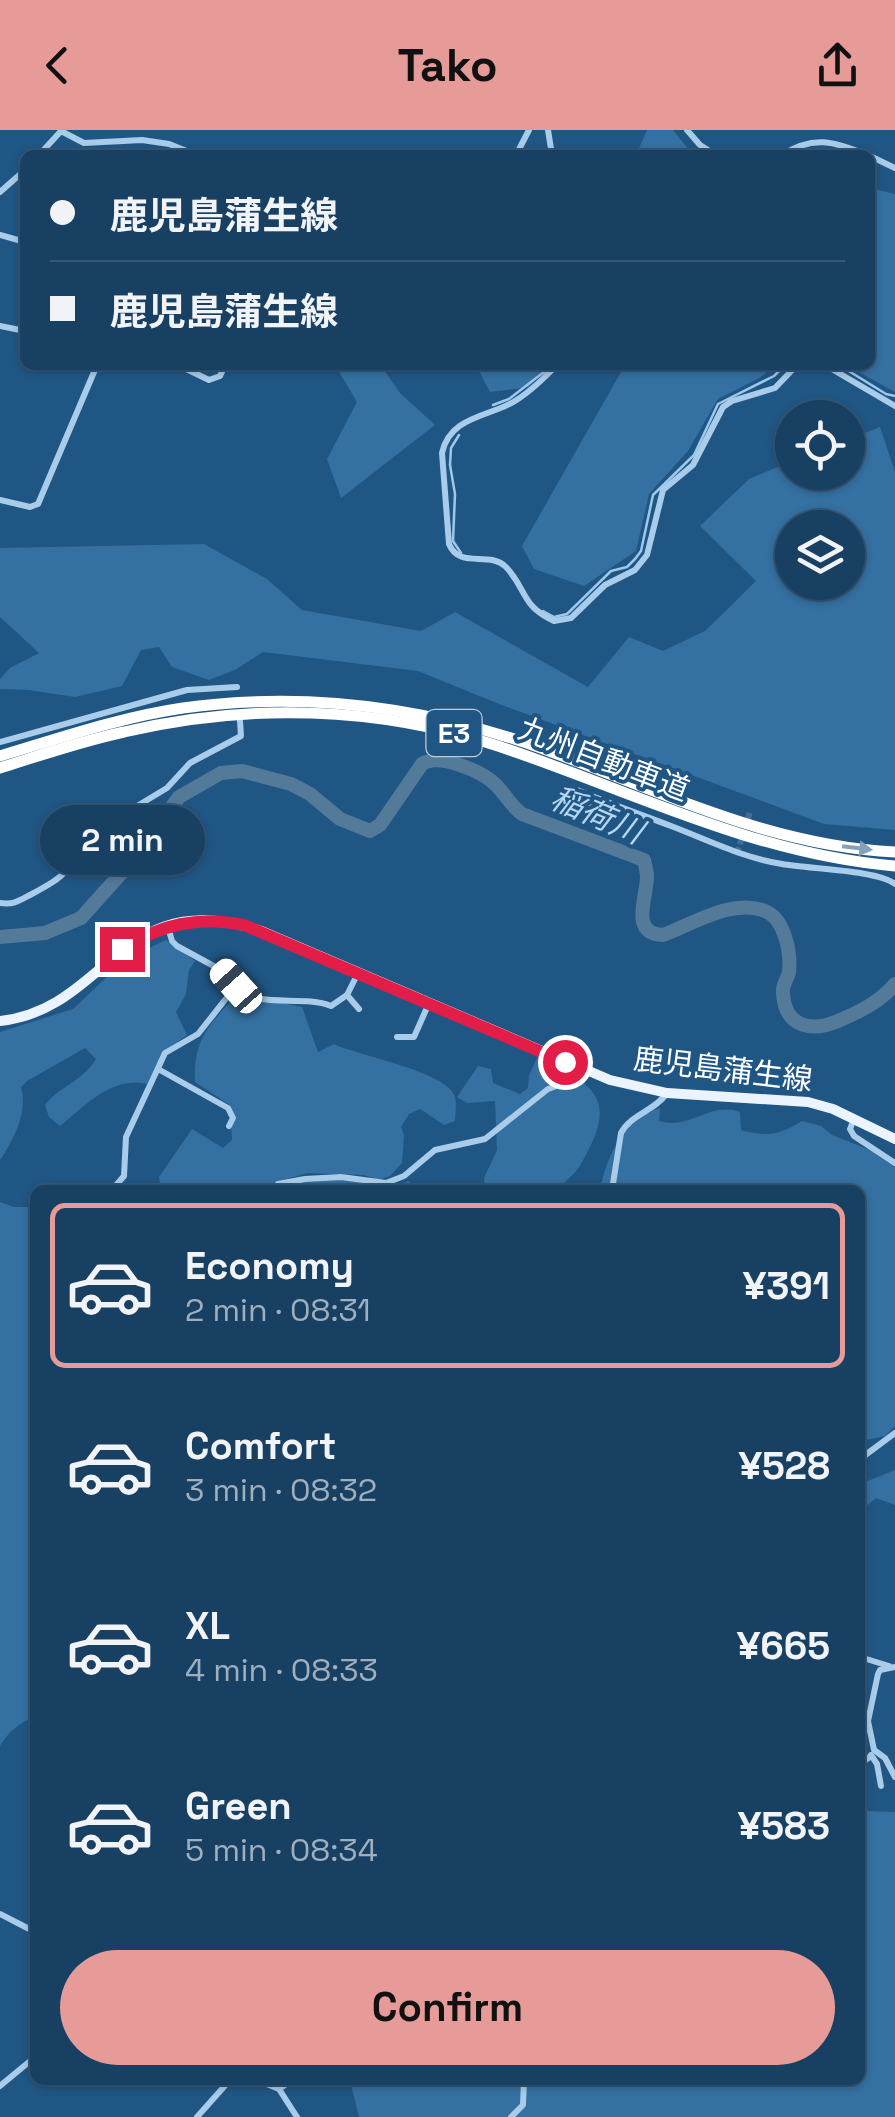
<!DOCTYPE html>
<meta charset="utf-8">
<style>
body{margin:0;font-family:"Space Grotesk","Noto Sans JP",sans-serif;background:#214769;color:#f1f3f6;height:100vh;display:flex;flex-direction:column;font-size:38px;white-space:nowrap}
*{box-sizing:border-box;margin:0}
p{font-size:32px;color:#9fafbe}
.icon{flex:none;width:55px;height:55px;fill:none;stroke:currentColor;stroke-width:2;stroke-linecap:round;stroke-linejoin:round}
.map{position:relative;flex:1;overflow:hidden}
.drawer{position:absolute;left:30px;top:1055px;width:835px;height:900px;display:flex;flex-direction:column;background:#184063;border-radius:15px;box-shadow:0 2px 8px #0004,0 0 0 2px #365978}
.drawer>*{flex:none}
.guide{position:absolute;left:20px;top:20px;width:855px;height:220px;border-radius:15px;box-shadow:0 2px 8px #0004,0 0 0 2px #365978;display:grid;align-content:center;height:220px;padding:0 30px;background:#184063}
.fabs{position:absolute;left:775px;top:270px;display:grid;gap:20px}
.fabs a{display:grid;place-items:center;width:90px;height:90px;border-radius:50%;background:#184063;box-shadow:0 2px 8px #0004,0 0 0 2px #365978;font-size:50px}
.end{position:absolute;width:45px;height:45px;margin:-22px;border:12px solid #e11d48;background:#fff;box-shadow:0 0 0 5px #fff}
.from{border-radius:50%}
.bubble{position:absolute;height:70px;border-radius:35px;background:#184063;box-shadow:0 2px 8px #0004,0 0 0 2px #365978;font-size:32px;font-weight:700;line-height:70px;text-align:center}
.car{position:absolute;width:30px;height:60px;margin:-30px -15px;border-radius:12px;box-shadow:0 0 8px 2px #0007;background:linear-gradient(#fff 24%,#345 0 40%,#fff 0 76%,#345 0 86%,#fff 0)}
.guide b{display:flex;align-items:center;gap:35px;height:95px;font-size:38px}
.guide b+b{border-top:2px solid #365978}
.guide i{width:25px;height:25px;background:#f1f3f6}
ul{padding:18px 0 0;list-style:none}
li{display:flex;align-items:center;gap:30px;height:165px;margin:0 20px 15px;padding:0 10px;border:5px solid transparent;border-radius:15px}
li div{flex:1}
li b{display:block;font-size:38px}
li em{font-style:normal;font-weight:700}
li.on{border-color:#e69b98}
li>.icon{width:90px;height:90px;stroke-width:1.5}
.cta{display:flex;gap:20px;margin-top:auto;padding:20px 30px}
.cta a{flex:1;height:115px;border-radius:60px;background:#e69b98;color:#111;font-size:40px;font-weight:700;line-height:115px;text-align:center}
header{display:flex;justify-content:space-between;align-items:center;height:130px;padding:0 30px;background:#e69b98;color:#111;font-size:45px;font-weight:700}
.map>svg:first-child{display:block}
</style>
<header><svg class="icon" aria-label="back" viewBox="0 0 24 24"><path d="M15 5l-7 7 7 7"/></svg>Tako<svg class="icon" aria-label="share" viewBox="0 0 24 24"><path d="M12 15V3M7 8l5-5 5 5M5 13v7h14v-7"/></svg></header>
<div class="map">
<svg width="895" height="1987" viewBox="0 0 895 1987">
<rect width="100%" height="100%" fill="#205684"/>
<g fill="#3470a1" fill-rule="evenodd">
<path d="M647 0H673L693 25H636Z"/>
<path d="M870 58 895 64V262L846 235H870Z"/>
<path d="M335 235H385L384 240 400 263 435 295 341 368 327 329 357 272Z"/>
<path d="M476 235H548L529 257 490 262Z"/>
<path d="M625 235H775L761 247 718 269 688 321 649 364 636 421 584 456 534 439 522 416Z"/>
<path d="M880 297 895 342V700L824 694 499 574 418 541 263 522 235 540 209 550 172 537 159 517 141 520 122 556 75 567 29 560 0 559V549L10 538 39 523 0 487V418L204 414 267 449 302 480 421 501 455 482 588 557 629 507 663 521 705 501 756 451 700 396 749 349 792 331V342H848V310ZM792 398H848V452H792Z"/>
<path d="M166 810 195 831 189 840 186 864 176 882 187 905 162 923 147 954C111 946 86 975 60 996L49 987 45 975C61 955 82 952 96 929L85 918 27 951 21 957C28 982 14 1009 0 1030V902L73 879 126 829Z"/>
<path d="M237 863 302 877 318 922 334 914C356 925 449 942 455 967 457 974 455 984 455 991L444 995 420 979 409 984 401 997 404 1005 402 1033 390 1046 379 1050 364 1045 307 1043 260 1057V1060H161L159 1047 192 999 223 1018 232 1010 230 975 195 952C193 907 210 896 237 863Z"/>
<path d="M537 928C601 956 618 972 579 1037 573 1047 563 1051 559 1060H485L484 1048 497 1020 495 971 467 973 457 967 478 936 491 939 493 953 520 964 528 958 529 945Z"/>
<path d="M660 978 659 991C691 1000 710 971 740 982L741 1000C766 1007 780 1005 802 991L821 996 832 1005 895 1030V1296L885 1306 866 1310 860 1305V1060H600C607 1025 624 989 660 978Z"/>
<path d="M334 1049 396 1056 408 1051 420 1060 295 1059 297 1053Z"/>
<path d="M0 1072 14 1077H35V1588C22 1589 6 1605 0 1616Z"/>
<path d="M895 1340V1375L876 1368 865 1377 860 1394V1354Z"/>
<path d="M860 1674 868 1681 895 1682V1987H359L350 1950H860Z"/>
</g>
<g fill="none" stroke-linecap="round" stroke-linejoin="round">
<g stroke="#9cc8ea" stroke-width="2.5">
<path d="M839 235 886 264 895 266"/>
<path d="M493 275 509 269 553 235"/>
<path d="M459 305 451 318 450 335 455 364 453 411 461 423"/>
<path d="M543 481 554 487 567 484 611 441 627 437 635 429 641 421 653 365 694 325 718 274 774 246 785 235"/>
</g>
<path stroke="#547a9a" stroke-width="14" d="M0 807 45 803 81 788 133 730 179 667 221 643 242 641 291 654 310 664 340 689 370 701 380 695 422 634C439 623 482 641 496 655 506 665 510 675 522 684L644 730C645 734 647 743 647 747 647 767 629 804 663 805 693 794 732 768 765 781 785 789 791 823 789 842 787 850 782 855 783 863 785 898 812 902 838 891 859 882 880 872 895 854"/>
<path stroke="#416f96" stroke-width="6" stroke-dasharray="6 3" stroke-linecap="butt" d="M737 723 750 682"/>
<g stroke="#a8cce9" stroke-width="6">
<path d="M548 0 552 25"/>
<path d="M687 0 700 15 716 25"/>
<path d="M61 1 84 13 142 10 169 14 197 25"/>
<path d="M39 25 62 0"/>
<path d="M516 25 529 0"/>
<path d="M782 25C813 5 834 11 867 25"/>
<path d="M870 26 895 38"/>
<path d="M0 62 25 40"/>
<path d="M0 105 25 112"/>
<path d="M0 196 25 201"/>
<path d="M178 235 209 250 220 246 225 235"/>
<path d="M557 235C544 248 531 261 515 271 489 287 450 286 442 323L449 414C460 440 489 420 506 437 527 459 520 475 554 491L571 488 605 455 635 440 647 425 663 360 693 335 723 277 732 271 775 258 797 235"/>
<path d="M825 235 895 276"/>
<path d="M0 370 30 377 38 374 97 235"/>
<path d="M0 612 187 560 237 557"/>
<path d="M607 673 600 677 586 676 573 664 577 660C608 673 640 684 671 696 708 710 743 728 782 734 809 739 878 740 895 754"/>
<path d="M0 773C13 775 19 771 30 765 66 746 75 739 83 698L109 693 167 658 190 633 241 606 240 591"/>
<path d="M236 856C255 880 301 864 331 876L347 865 358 843"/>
<path d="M347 865 359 879"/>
<path d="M397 907H414L429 873"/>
<path d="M158 939 228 978 233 988 229 996"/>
<path d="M854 989 850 999 854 1006 895 1033"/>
<path d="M112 1060 124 1046 126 1007 165 923 198 904 236 856 221 840 177 816 172 811 168 797"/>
<path d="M273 1060 278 1054 305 1049 341 1047 386 1053 404 1046 435 1020 485 1009 548 959 581 947 587 941"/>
<path d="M612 1060 621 1003C631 984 655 981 667 963"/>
<path d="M860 1329 895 1303"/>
<path d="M860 1527 889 1536"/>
<path d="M895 1537 880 1540 878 1544 868 1591 874 1620 885 1628 895 1647"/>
<path d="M871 1625 877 1634 881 1656"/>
<path d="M860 1634 871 1626"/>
<path d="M0 1784 35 1802"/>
<path d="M257 1950 279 1959 297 1987"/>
<path d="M0 1956 35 1927"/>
<path d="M279 1959 292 1950"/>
<path d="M197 1987 230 1950"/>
<path d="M511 1987 523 1975 524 1950"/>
</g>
<path stroke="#ebf4fe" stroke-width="10" d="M0 891C110 879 120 751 264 802L610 950 667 963 808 972 833 979 895 1009"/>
<g stroke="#fff" stroke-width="11">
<path d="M0 626C60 608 121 587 183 578 305 561 425 577 541 618 657 660 770 716 895 722"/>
<path d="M0 638C41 625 82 611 124 602 246 573 378 576 498 616 630 660 753 724 895 736"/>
</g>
</g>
<defs><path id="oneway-solid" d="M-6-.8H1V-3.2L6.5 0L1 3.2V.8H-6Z" transform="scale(2.5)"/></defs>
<use fill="#84a2bb" href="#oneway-solid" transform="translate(857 718) rotate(7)"/>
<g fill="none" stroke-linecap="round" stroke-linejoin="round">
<path stroke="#e11d48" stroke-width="12" d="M122 819C161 794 198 786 244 795L565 932"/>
</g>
<g text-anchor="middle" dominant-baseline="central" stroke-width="8" stroke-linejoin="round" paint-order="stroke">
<rect fill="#205684" stroke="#bcccda" stroke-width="2.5" x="426.5" y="580" width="55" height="46" rx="8"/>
<g font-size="28" font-weight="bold" fill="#fff">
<text x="454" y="603">E3</text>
</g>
<g font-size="30" fill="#fff" stroke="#205684">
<text transform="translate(604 629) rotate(21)">九州自動車道</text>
<text transform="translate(723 939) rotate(7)">鹿児島蒲生線</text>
</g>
<g font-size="32" font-style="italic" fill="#b4d6f0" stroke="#205684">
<text transform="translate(597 685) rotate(23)">稲荷川</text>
</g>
</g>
</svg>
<div class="fabs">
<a><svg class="icon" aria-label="locate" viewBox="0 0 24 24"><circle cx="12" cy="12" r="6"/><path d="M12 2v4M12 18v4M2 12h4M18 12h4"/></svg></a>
<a><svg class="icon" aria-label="layers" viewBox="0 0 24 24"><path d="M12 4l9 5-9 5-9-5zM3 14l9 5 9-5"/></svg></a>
</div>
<i class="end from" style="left:565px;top:932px"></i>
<i class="end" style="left:122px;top:819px"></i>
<div class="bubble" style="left:40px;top:675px;width:165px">2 min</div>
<i class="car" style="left:236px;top:856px;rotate:318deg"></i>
<div class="guide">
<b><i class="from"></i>鹿児島蒲生線</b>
<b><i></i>鹿児島蒲生線</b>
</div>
<section class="drawer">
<ul>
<li class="on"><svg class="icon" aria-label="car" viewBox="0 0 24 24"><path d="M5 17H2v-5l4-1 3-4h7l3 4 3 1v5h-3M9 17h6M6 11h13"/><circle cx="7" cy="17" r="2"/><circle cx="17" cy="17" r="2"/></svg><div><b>Economy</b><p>2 min · 08:31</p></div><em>¥391</em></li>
<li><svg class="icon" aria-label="car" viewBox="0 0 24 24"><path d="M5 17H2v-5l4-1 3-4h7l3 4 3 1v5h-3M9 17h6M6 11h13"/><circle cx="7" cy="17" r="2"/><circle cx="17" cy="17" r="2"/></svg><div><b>Comfort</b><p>3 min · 08:32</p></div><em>¥528</em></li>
<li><svg class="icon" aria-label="car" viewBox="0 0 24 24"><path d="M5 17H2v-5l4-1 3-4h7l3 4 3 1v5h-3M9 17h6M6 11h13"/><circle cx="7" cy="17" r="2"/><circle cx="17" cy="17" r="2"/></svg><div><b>XL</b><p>4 min · 08:33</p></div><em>¥665</em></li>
<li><svg class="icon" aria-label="car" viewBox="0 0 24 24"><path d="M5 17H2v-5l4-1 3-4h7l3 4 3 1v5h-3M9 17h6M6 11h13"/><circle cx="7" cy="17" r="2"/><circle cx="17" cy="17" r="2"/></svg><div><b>Green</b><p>5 min · 08:34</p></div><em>¥583</em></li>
</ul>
<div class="cta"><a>Confirm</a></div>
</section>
</div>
